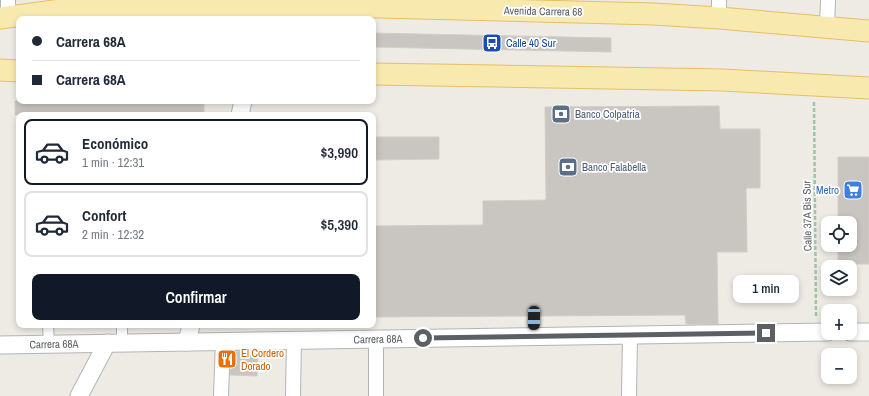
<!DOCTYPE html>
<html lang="es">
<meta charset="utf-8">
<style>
body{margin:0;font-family:"Archivo Narrow",sans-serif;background:#f6f6f7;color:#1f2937;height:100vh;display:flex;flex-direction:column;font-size:15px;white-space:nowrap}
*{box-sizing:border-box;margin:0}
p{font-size:13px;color:#747a83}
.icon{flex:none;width:22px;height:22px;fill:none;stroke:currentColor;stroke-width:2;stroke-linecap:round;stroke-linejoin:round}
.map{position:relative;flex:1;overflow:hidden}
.side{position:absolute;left:16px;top:112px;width:360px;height:216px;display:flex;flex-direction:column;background:#fff;border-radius:8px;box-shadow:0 2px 6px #0003}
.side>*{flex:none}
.hud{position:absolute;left:16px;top:16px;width:360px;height:88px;border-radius:8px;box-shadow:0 2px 6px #0003;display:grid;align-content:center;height:88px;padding:0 16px;background:#fff}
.fabs{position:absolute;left:821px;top:216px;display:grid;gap:8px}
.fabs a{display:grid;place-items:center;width:36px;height:36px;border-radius:8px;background:#fff;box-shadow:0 2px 6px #0003;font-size:20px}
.end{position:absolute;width:18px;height:18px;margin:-9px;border:5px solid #5c6064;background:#fff;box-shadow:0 0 0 2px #fff}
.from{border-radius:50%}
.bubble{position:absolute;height:28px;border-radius:8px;background:#fff;box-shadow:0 2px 6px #0003;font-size:13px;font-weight:600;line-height:28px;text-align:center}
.car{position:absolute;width:12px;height:24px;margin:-12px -6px;border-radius:5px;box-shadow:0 0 3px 1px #0007;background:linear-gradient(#222 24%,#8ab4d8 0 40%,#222 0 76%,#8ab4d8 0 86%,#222 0)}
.hud b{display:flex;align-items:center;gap:14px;height:38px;font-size:15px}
.hud b+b{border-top:1px solid #e0e1e3}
.hud i{width:10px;height:10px;background:#1f2937}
ul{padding:7px 0 0;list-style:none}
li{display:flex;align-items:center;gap:12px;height:66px;margin:0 8px 6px;padding:0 8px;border:2px solid #e0e1e3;border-radius:8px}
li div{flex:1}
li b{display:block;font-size:15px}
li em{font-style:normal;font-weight:600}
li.active{border-color:#111827}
li>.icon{width:36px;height:36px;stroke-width:1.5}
.action{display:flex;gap:8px;margin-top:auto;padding:8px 16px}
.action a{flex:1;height:46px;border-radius:8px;background:#111827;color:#fff;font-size:16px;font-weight:600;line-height:46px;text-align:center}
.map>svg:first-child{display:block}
</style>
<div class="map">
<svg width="869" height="396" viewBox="0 0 869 396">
<rect width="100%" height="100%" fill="#edebe4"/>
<g fill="#c9c6c2" stroke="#d2cdc3">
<path d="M373 33 611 38V52L373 47Z"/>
<path d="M15 101 204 103V115H15Z"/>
<path d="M719 106 720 129H760V188H746L747 252H717L718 324H686L685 315 539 316 537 312 534 311 530 313 529 316 373 317V226L483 225V201L546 200 545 107Z"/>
<path d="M373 137H439V159L373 160Z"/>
<path d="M838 157H869V264H838V245H850V223H838Z"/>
<path d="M231 351 258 352 257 376 230 375Z"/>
</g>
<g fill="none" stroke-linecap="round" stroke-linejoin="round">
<g stroke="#b2b5b8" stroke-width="9">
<path id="service" d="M533 337 534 316"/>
</g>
<g stroke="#b2b5b8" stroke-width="12">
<g id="pedestrian">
<path d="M48 325 49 344"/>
<path d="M122 325V343"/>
</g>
</g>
<g stroke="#b2b5b8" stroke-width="16">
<g id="minor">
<path d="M8 17V0"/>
<path d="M719 18V0"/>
<path d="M827 27 828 0"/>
<path d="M221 396 223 341"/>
<path d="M293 396 294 340"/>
<path d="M376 396V339"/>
<path d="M629 396 630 335"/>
</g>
</g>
<g stroke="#b2b5b8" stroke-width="19">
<g id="tertiary">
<path d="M240 115 243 101"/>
<path d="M850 332H869"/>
<path d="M187 342 191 325"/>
<path d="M0 345 828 332"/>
<path d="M79 396 107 343"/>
</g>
</g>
<g stroke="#e6be65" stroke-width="23">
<g id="primary">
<path d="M0 18 61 10 117 6H339L654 14 719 18 869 31"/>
<path d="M0 70 19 71"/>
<path d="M373 74 723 80 869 88"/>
</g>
</g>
<path stroke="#9cc4a6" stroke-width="2.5" stroke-dasharray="4 2" stroke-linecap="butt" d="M814 102 816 317"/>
<use href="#service" stroke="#fff" stroke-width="7"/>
<use href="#pedestrian" stroke="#fff" stroke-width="10"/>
<use href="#minor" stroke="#fff" stroke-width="14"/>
<use href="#tertiary" stroke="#fff" stroke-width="17"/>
<use href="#primary" stroke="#f8eaae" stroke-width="21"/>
</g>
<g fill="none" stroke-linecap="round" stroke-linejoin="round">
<path stroke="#5c6064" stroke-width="5" d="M423 338 766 333"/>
</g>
<defs>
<g id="bus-square" transform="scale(1)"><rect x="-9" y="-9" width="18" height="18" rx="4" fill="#1a4fb4" stroke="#fff"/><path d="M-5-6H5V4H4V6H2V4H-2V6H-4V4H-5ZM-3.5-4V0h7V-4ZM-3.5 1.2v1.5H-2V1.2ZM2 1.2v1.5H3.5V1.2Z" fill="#fff"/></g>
<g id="bank-square" transform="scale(1)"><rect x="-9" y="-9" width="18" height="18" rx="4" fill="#5c6f8a" stroke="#fff"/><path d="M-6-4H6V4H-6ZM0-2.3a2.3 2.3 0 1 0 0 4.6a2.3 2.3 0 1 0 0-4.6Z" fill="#fff"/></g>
<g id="supermarket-square" transform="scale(1)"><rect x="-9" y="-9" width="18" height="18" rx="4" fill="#3f7fe0" stroke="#fff"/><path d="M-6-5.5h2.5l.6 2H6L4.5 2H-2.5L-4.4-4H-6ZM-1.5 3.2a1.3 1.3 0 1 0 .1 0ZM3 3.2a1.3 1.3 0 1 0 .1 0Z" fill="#fff"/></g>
<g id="restaurant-square" transform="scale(1)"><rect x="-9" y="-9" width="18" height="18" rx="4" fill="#e8710a" stroke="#fff"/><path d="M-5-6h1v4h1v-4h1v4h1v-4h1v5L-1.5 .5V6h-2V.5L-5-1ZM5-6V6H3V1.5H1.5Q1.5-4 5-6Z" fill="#fff"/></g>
</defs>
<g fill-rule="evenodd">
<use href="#bus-square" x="492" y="43"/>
<use href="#bank-square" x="561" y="114"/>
<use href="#bank-square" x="568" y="167"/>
<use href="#supermarket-square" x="853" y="190"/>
<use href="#restaurant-square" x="227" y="359"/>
</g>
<g text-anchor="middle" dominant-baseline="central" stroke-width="3.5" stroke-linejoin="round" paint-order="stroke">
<g font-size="11" fill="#5c6064" stroke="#fff">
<text transform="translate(543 11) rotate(1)">Avenida Carrera 68</text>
<text transform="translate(807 216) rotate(-91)">Calle 37A Bis Sur</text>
<text transform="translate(378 339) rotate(-1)">Carrera 68A</text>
<text transform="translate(54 344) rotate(-1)">Carrera 68A</text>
</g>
<g font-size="11" fill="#164399" stroke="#fff" text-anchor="start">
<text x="506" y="43">Calle 40 Sur</text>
</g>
<g font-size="11" fill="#4e5e75" stroke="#fff" text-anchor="start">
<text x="575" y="114">Banco Colpatria</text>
<text x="582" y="167">Banco Falabella</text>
</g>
<g font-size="11" fill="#366cbe" stroke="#fff" text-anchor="end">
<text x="839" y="190">Metro</text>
</g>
<g font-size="11" fill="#c56008" stroke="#fff" text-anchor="start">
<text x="241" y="353">El Cordero<tspan x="241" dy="13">Dorado</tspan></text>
</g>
</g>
</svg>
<div class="fabs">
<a><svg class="icon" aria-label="locate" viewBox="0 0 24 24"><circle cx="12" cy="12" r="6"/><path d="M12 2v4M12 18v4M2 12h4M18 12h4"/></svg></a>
<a><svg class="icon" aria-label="layers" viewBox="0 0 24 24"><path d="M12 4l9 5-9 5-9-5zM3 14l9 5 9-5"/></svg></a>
<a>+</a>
<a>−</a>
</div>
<i class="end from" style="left:423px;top:338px"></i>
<i class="end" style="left:766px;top:333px"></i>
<div class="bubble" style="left:733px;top:275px;width:66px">1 min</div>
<i class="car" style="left:534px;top:318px;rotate:181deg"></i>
<div class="hud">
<b><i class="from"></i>Carrera 68A</b>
<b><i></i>Carrera 68A</b>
</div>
<section class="side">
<ul>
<li class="active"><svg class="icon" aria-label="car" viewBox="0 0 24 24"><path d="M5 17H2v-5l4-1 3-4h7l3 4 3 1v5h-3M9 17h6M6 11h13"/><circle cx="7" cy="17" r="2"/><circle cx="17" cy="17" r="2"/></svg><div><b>Económico</b><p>1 min · 12:31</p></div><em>$3,990</em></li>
<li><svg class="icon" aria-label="car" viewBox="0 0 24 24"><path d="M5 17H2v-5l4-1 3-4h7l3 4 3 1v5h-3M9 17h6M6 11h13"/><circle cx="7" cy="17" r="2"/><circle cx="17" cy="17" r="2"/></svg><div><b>Confort</b><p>2 min · 12:32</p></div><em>$5,390</em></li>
</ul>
<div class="action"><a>Confirmar</a></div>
</section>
</div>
